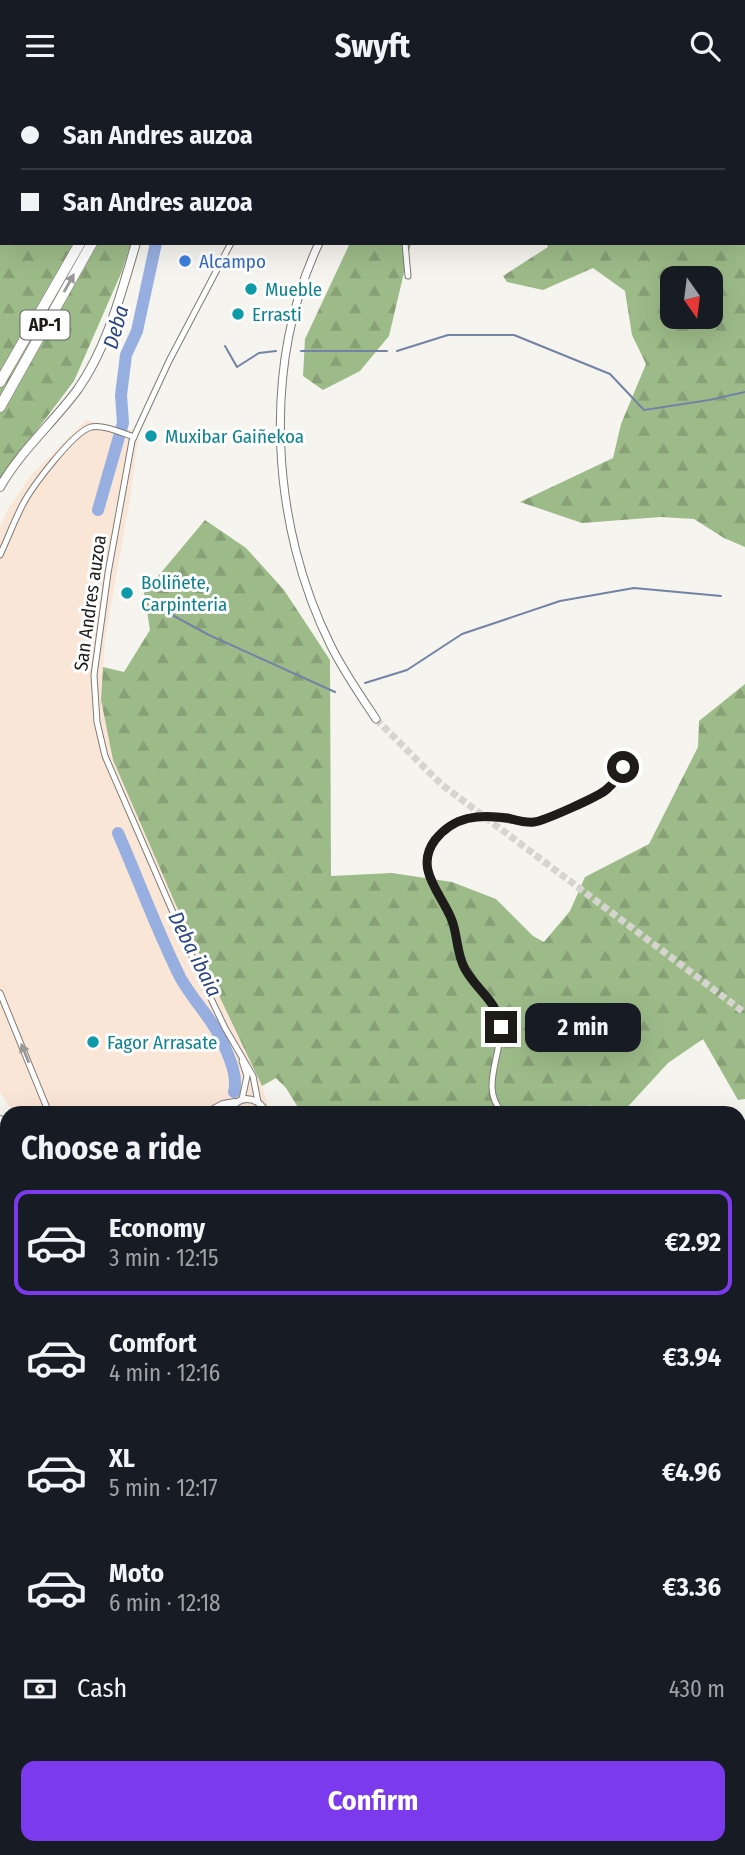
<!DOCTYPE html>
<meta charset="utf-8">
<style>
body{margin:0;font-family:"Fira Sans Condensed",sans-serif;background:#242831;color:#f1f3f6;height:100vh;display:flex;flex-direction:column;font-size:26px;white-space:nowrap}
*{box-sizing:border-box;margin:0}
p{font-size:23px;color:#9ea1a6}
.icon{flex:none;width:38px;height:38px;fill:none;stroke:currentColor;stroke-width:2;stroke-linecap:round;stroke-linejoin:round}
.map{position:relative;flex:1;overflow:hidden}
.sheet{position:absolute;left:0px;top:1015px;width:746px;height:749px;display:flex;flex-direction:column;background:#171b24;border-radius:21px 21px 0 0;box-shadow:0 7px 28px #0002}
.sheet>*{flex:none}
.top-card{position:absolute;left:0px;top:0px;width:746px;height:154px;box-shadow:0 7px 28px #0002;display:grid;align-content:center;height:154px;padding:0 21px;background:#171b24}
.needle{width:46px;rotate:166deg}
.controls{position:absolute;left:660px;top:175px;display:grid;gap:14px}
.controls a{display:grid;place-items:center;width:63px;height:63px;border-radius:14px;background:#171b24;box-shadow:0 7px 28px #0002;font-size:35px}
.end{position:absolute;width:32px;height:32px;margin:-16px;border:9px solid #1d1c1a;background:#fff;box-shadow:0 0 0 4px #fff}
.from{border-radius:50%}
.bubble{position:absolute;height:49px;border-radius:14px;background:#171b24;box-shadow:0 7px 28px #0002;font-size:23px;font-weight:700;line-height:49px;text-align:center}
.top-card b{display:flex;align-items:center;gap:24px;height:66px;font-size:26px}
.top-card b+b{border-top:2px solid #363941}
.top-card i{width:18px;height:18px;background:#f1f3f6}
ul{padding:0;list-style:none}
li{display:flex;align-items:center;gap:21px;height:105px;margin:0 14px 10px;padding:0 7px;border:4px solid transparent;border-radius:14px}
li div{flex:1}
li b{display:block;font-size:26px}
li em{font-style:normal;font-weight:700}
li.active{border-color:#7c3aed}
li>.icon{width:63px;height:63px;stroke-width:1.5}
h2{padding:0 21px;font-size:32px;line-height:84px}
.pay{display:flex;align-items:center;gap:18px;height:77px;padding:0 21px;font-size:26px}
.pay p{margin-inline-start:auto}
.action{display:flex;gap:14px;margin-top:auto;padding:14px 21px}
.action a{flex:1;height:80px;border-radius:14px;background:#7c3aed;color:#fff;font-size:28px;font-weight:700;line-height:80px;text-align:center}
header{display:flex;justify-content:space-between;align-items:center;height:91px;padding:0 21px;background:#171b24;font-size:32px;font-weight:700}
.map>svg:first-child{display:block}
</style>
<header><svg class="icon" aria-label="menu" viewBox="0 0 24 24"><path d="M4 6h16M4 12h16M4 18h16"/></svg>Swyft<svg class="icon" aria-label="search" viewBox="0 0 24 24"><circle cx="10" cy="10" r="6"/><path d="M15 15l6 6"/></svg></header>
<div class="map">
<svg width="745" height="1764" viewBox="0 0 745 1764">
<defs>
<pattern id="forest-firs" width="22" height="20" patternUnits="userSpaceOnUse" patternTransform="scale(1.75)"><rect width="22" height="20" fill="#9dbb89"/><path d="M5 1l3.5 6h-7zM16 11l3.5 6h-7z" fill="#87a076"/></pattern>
</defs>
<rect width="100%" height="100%" fill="#f6f4ee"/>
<path fill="#fae6d7" d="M86 329 131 339 138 349 130 408 105 548 101 609 113 669 175 812 262 995 271 1022H13L0 1001V436L8 418 31 384Z"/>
<g fill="url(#forest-firs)" fill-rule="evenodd">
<path d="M0 0H156L2 2V152H131L122 180 74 290 0 388Z"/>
<path d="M469 0H745V456L724 447 694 428 661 426 582 432 520 411 613 367 621 333 646 273 632 244 625 200 593 177 543 199 507 191 503 185 548 156 546 152H744V2ZM672 187H710V226H672Z"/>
<path d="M350 152H411L389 245 360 280 323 299 303 285 305 248Z"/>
<path d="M205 429 246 457 284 499 330 569 331 785 392 782 452 791 496 808 533 845 544 851 570 820 585 786 649 753 698 656 699 630 745 593V1008L738 1009 703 948 668 972 622 1022H597L590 1014 583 1022H296L299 1018 286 997 276 987 262 995 175 812 113 669 101 609 103 576 124 581 150 539 144 502Z"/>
<path d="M0 1275 7 1353V1743L2 1764H0Z"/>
</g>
<g fill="#c7e1b7">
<path d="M739 1652 745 1659V1764H714L712 1759 704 1761V1757H738Z"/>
<path d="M241 1757H435L438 1764H239Z"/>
</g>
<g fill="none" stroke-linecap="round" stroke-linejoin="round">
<g stroke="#7283a5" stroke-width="2">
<path d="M479 0 482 2"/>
<path d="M744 15H745"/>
<path d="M225 255 237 276 259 262 276 260"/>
<path d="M301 260H387"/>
<path d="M397 260 448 244H514L610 283 644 319 709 309 745 301"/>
<path d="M161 518 209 544 335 601"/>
<path d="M365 592 407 579 462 543 560 510 634 497 721 505"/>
</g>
<g stroke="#97afe0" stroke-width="12">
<path d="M293 2 294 0"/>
<path d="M98 419 123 332 121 304 126 264 137 240 156 152"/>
<path d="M118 742C139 790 157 840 180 886 193 910 214 929 224 954 230 968 238 986 234 1001"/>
<path d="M738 1397 745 1391"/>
<path d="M440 1757 443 1764"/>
<path d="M129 1764 131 1757"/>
</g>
<path stroke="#d5d4ce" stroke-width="7" stroke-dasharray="7 3.5" stroke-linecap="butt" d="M376 628 441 693 745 922"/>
<g stroke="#7e7b76" stroke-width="5">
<g id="pedestrian">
<path d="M738 1561 745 1560"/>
<path d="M707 1764 710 1763"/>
</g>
</g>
<g stroke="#7e7b76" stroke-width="7">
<g id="minor">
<path d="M452 0 453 2"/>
<path d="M310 2 311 0"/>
<path d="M231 152 169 270 132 350 108 482 94 584 97 631 105 665 205 895 225 937 253 985 258 1011"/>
<path d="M405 152 408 185"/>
<path d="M0 464C8 447 14 430 23 413 32 396 73 341 91 336 103 333 122 342 134 346"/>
<path d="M0 902 49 1022"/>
<path d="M242 970 247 985 242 1008"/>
<path d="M503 1022C475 994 511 954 497 920 491 904 474 894 465 878 456 862 458 844 451 827 437 794 407 773 445 738 472 715 502 731 532 731 542 731 597 706 606 700 616 692 622 680 625 669"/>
<path d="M738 1068 745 1065"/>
<path d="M738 1142 745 1136"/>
<path d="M738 1341 745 1335"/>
<path d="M0 1462 7 1481"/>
<path d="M738 1510 745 1508"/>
<path d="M738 1541 745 1539"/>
<path d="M738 1571 745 1585"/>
<path d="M745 1590 739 1614 745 1639"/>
<path d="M20 1764 52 1757"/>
<path d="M200 1764 204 1757"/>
<path d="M225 1764 228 1757"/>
</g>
</g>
<g stroke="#7e7b76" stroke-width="8">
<g id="tertiary">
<path d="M206 1022 223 1013 235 1011"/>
<path d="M229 1022C237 1003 258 1004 266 1022"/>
<path d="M0 1028 7 1031"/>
<path d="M738 1474 745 1471"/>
<path d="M147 1764 149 1757"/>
<path d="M489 1764 491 1757"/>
</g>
</g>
<g stroke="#7e7b76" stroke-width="9">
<g id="secondary">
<path d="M387 2 388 0"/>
<path d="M319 152C261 276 271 435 331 555 344 581 360 604 376 628"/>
</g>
</g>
<g stroke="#7e7b76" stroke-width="10">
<g id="primary">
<path d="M212 2 213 0"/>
<path d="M0 396C21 359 53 332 78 298 108 255 121 202 136 152"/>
<path d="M0 1044 7 1057"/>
<path d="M0 1086 7 1095"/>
<path d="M7 1262V1299"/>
<path d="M0 1725 7 1719"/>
</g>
</g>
<g stroke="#7e7b76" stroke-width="11">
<g id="motorway">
<path d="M167 2 168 0"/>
<path d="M180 2 181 0"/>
<path d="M0 291 80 152"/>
<path d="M0 316 92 152"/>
</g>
</g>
<use href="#pedestrian" stroke="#fff" stroke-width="3.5"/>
<use href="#minor" stroke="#fff" stroke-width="5"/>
<use href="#tertiary" stroke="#fff" stroke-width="6"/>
<use href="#secondary" stroke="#fff" stroke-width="7"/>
<use href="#primary" stroke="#fff" stroke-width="8"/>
<use href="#motorway" stroke="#fff" stroke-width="10"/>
</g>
<defs><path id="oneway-solid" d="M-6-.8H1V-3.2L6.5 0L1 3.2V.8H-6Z" transform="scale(1.75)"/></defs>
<g fill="#999998">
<use href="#oneway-solid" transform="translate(69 192) rotate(-61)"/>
<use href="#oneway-solid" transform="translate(25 962) rotate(-112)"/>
</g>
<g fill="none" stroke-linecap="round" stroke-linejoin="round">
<path stroke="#1d1c1a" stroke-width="9" d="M501 936C496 908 478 901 465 878 456 862 458 843 451 827 440 801 414 777 435 749 454 725 479 723 508 727 516 729 526 732 534 731 544 730 600 705 607 698 614 692 620 684 623 676"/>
</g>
<circle fill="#3f7fe0" stroke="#fff" stroke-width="2.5" cx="185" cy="170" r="7"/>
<g fill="#0f9aa8" stroke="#fff" stroke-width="2.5">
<circle cx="251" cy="198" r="7"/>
<circle cx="238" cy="223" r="7"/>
<circle cx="151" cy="345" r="7"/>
<circle cx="127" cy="502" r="7"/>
<circle cx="93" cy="951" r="7"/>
</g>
<g text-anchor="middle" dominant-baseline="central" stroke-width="6" stroke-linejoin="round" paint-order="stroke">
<rect fill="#fff" stroke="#61605f" stroke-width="2" x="20.5" y="219.5" width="49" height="29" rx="5"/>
<g font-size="18" font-weight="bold" fill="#1d1c1a">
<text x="45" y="234">AP-1</text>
</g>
<g font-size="19" fill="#366cbe" stroke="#fff" text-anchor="start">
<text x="199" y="170">Alcampo</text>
</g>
<g font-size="19" fill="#0d838f" stroke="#fff" text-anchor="start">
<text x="265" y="198">Mueble</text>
<text x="252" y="223">Errasti</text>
<text x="165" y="345">Muxibar Gaiñekoa</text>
<text x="141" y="491">Boliñete,<tspan x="141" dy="22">Carpinteria</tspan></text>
<text x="107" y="951">Fagor Arrasate</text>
</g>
<g font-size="19" fill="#1d1c1a" stroke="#fff">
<text transform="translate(90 512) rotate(-82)">San Andres auzoa</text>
</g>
<g font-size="21" font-style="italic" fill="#2b4582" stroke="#fff">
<text transform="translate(116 236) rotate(-74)">Deba</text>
<text transform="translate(195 863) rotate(63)">Deba ibaia</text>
</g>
</g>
</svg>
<div class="controls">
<a><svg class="needle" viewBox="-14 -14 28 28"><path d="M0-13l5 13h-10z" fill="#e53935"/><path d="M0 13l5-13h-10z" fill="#9ea1a6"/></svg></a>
</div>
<i class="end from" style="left:623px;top:676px"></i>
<i class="end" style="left:501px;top:936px"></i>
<div class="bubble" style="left:525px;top:912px;width:116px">2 min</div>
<div class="top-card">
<b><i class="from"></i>San Andres auzoa</b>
<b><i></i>San Andres auzoa</b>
</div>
<section class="sheet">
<h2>Choose a ride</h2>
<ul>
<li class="active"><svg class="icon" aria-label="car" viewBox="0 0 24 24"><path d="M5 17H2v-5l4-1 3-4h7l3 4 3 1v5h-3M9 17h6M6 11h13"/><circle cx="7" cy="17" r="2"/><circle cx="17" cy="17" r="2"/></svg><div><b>Economy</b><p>3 min · 12:15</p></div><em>€2.92</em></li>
<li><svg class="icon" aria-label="car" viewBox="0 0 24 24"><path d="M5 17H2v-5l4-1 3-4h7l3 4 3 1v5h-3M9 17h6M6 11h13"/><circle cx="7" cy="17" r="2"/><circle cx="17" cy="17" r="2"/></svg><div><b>Comfort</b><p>4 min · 12:16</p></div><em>€3.94</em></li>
<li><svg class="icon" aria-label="car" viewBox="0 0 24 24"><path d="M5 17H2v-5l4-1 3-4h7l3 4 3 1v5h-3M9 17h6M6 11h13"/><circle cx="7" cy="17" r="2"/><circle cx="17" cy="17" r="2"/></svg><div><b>XL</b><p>5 min · 12:17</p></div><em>€4.96</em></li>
<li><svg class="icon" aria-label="car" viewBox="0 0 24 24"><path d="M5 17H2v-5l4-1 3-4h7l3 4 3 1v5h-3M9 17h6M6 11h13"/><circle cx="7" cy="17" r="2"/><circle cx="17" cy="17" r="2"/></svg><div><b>Moto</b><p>6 min · 12:18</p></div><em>€3.36</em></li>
</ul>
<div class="pay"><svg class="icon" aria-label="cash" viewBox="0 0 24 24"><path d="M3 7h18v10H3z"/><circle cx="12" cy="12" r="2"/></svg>Cash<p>430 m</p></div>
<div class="action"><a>Confirm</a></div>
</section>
</div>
